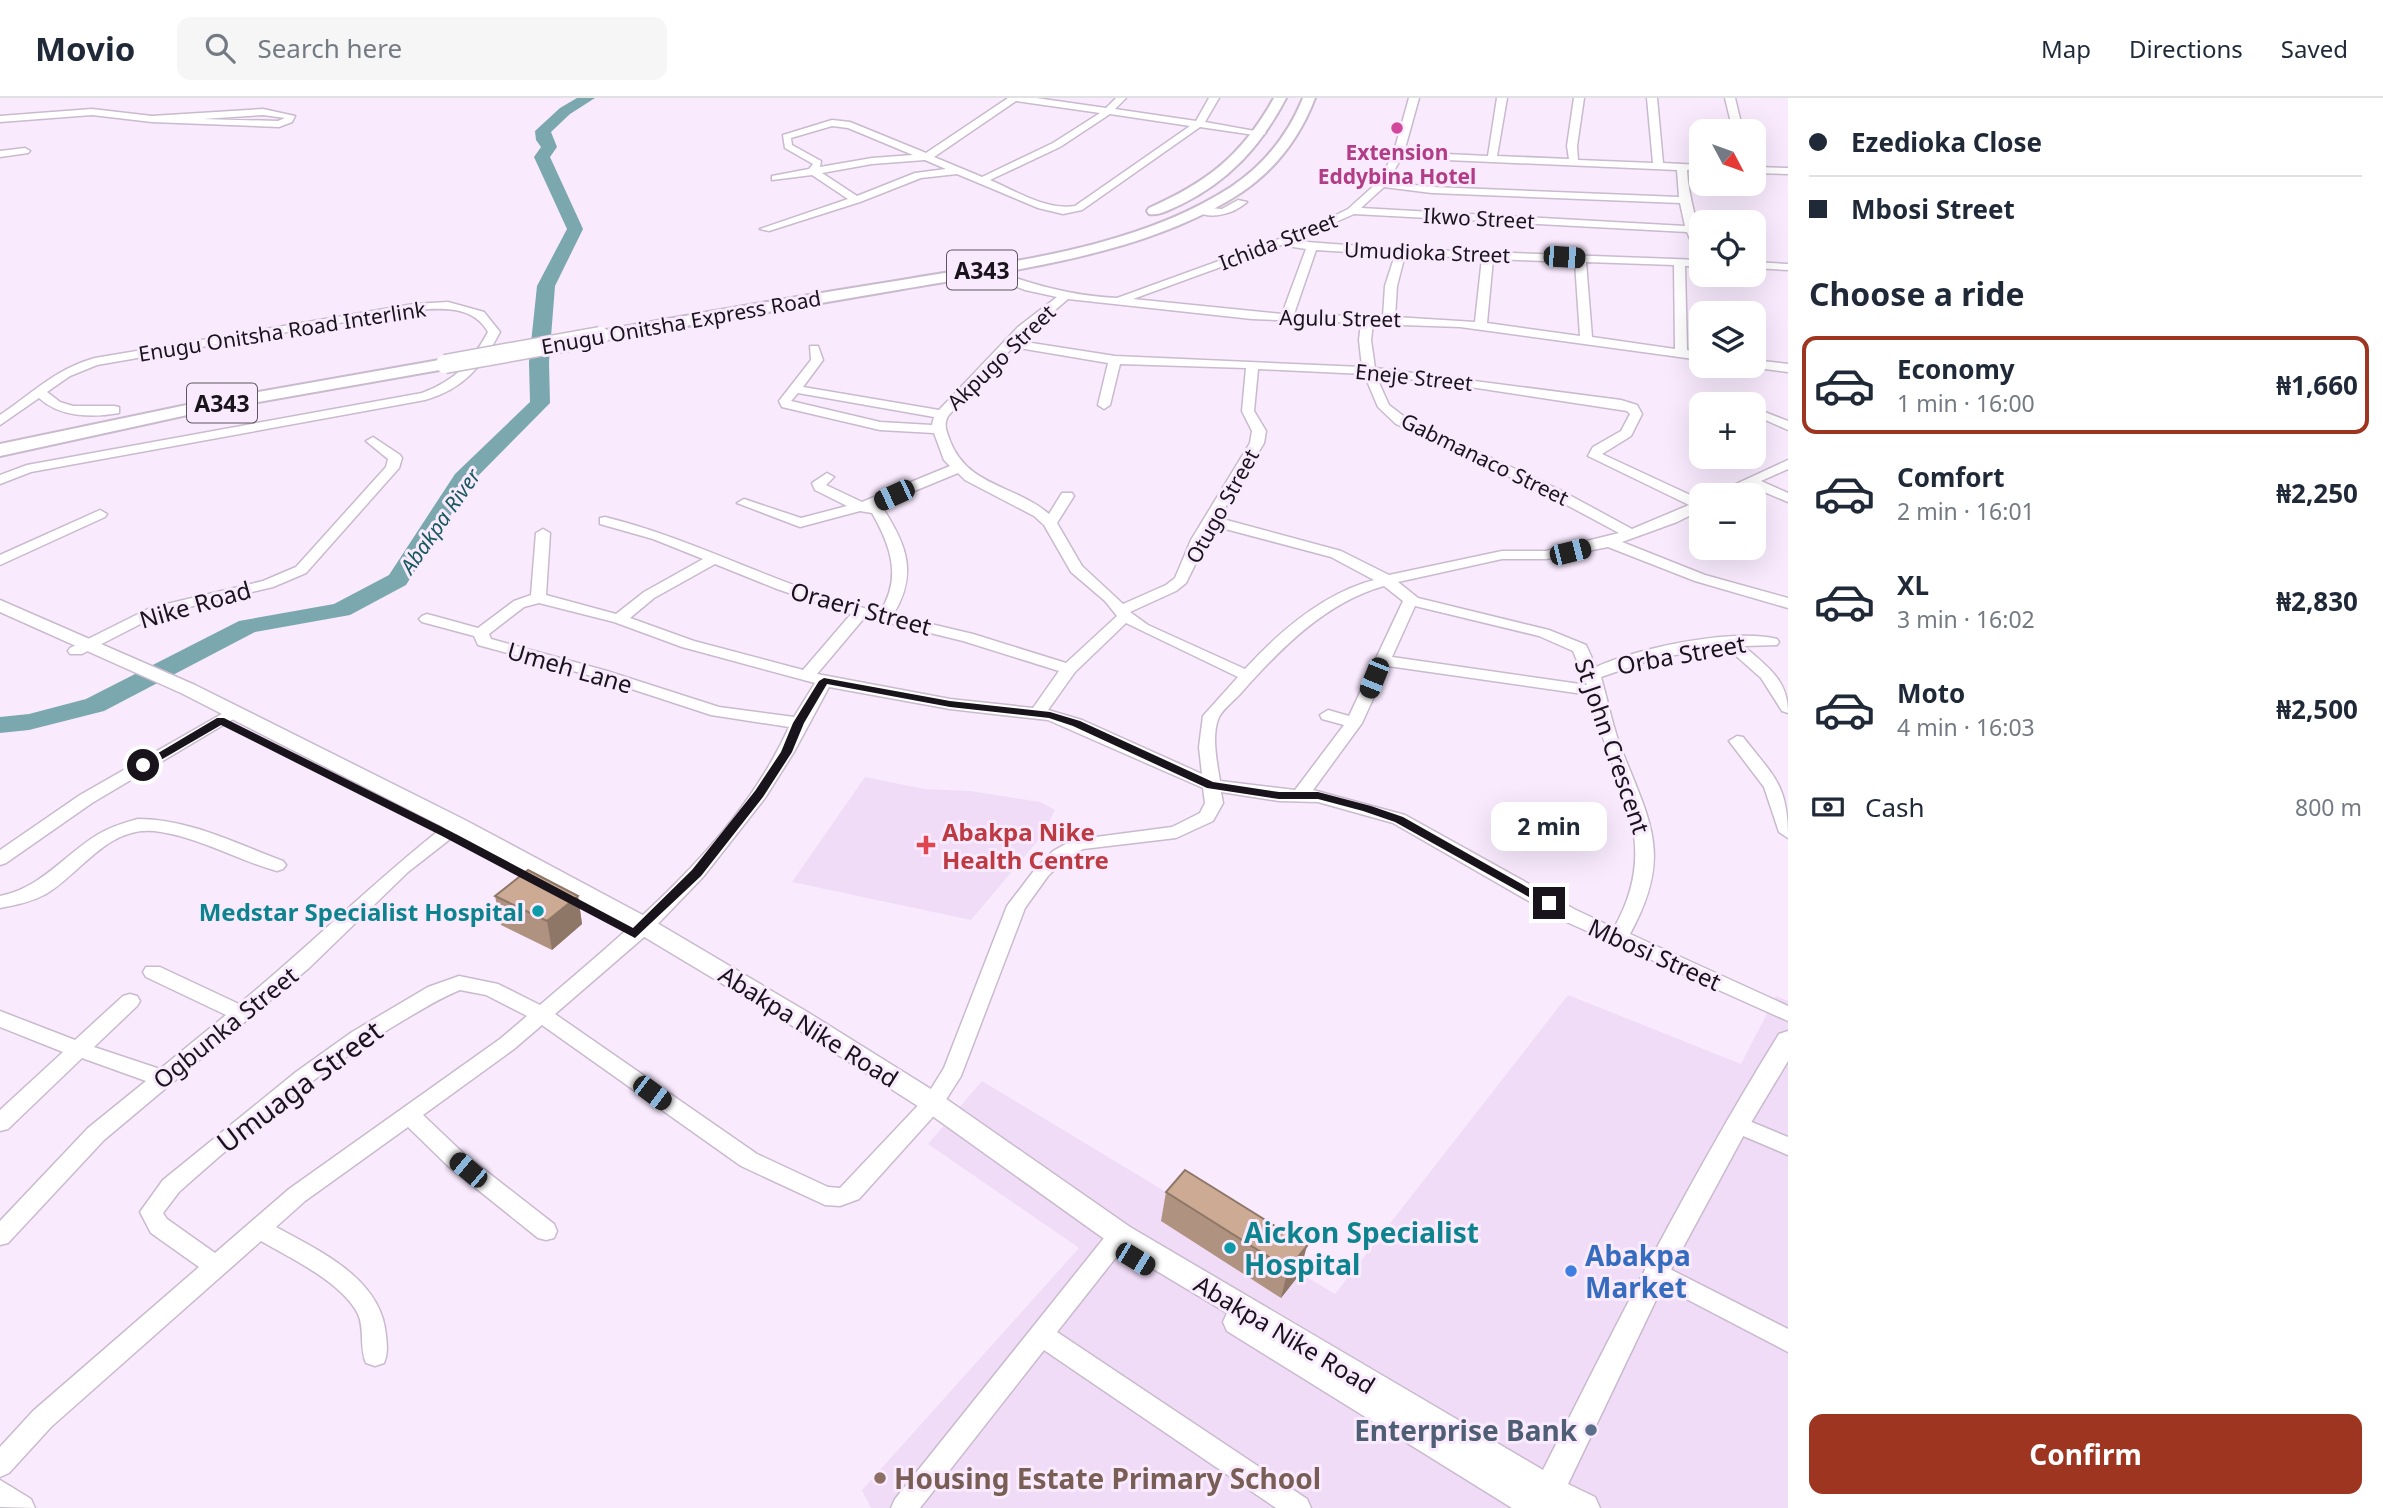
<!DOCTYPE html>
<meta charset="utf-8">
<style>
body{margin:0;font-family:"Noto Sans",sans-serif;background:#f6f6f7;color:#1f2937;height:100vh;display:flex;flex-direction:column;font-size:26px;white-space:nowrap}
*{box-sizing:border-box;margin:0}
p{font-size:23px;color:#747a83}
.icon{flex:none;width:38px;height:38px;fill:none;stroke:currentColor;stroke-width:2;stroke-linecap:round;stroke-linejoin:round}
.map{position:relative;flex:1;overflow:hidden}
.side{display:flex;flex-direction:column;background:#fff;width:595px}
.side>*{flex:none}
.banner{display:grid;align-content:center;height:154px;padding:0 21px;background:#fff}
.needle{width:46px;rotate:131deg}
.fabs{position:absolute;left:1689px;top:21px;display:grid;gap:14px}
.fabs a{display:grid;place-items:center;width:77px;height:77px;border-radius:14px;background:#fff;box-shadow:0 7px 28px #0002;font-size:35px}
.end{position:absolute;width:32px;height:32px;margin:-16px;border:9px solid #19141b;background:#fff;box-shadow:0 0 0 4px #fff}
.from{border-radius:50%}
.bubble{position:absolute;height:49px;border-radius:14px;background:#fff;box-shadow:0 7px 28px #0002;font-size:23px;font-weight:700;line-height:49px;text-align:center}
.car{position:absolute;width:21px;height:42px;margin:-21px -10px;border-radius:9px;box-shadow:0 0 5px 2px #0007;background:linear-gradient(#222 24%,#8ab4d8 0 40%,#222 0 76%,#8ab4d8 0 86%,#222 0)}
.banner b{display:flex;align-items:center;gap:24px;height:66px;font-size:26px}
.banner b+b{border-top:2px solid #e0e1e3}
.banner i{width:18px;height:18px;background:#1f2937}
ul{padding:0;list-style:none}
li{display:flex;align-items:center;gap:21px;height:98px;margin:0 14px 10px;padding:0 7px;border:4px solid transparent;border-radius:14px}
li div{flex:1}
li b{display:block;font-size:26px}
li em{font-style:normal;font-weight:700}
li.on{border-color:#9e3520}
li>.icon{width:63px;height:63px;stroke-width:1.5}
h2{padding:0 21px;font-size:32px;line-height:84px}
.pay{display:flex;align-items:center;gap:18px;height:77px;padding:0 21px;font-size:26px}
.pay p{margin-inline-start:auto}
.primary-button{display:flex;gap:14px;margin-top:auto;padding:14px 21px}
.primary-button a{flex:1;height:80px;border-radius:14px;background:#9e3520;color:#fff;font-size:28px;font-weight:700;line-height:80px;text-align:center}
header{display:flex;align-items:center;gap:42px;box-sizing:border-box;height:98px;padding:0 35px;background:#fff;border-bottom:2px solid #e0e1e3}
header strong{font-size:33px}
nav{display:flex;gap:38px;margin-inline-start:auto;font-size:24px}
.search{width:490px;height:63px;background:#f6f6f7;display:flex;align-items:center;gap:18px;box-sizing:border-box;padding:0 24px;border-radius:14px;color:#747a83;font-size:26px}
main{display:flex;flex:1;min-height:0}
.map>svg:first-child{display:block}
</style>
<header>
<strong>Movio</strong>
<div class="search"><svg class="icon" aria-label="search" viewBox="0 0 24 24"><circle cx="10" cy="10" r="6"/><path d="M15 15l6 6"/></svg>Search here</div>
<nav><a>Map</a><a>Directions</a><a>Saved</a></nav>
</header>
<main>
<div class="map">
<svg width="1788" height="1410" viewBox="0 0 1788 1410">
<rect width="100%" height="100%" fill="#f9eafe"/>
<g fill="#f0dcf7">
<path d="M865 679 924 691 970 693 1040 704 1055 712 1041 739 971 822 792 784Z"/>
<path d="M1568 897 1741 966 1776 898 1788 903V1410H871L862 1392 1079 1150 928 1046 982 983 1335 1196Z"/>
</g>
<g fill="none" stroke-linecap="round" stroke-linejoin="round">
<path fill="#7aa8ae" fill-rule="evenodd" d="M577 0H595L570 16 551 34 557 49 550 59 583 131 555 188 549 264 550 305 471 385 406 487 350 517 255 534 104 613 29 632 0 635V619L29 616 86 601 239 523 334 506 389 477 455 376 530 304 529 264 537 188 567 131 534 59 541 49 536 42 535 33 560 10Z"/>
<g stroke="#c9bace" stroke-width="3">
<g id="minor">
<path d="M1008 0H1036L1106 10 1116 0H1126L1115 11 1196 23 1209 0H1219L1205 24 1266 35 1261 38 1200 29 1082 112 1063 116 1038 110 957 76 921 80 860 104 769 133 760 131 848 101 812 77 772 82V78L809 71 813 66 785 50 783 37 832 22 850 24 926 55ZM1016 3 1100 15 1053 45 982 79 934 59ZM1110 16 1190 28 1075 108C1047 113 1016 93 990 82L1060 49ZM832 28 848 30 913 57 872 60 820 69 821 63 792 47 791 40ZM925 62 946 71 915 75 857 98 822 75 872 66Z"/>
<path d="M1409 0H1419L1404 54 1488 58 1497 0H1507L1497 58 1569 61 1567 48 1574 0H1584L1577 48 1578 62 1653 65 1647 0H1657L1663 65 1701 67V73L1687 72C1688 102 1701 129 1701 158L1696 155 1687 134 1354 116 1293 143 1401 151 1701 162V168H1685L1687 252 1701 254V262L1460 229 1373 226 1371 242 1375 270 1621 302 1637 307 1642 316 1631 338 1602 356 1701 402V412L1677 424 1622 444 1705 477 1788 500V510L1695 483 1608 449 1546 461H1502L1398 484 1418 500 1549 532 1586 547 1596 569C1639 550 1732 530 1777 541L1779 544 1777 547 1744 548C1767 569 1788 581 1788 615L1782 613 1761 580 1726 549 1656 560 1601 579C1607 600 1611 621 1618 642 1648 722 1675 754 1630 836L1788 908V923L1560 821 1393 725 1318 704 1279 703 1221 694 1223 705 1213 723 1176 740 1083 751 1065 761 1048 778 1025 810 961 978 940 1011 859 1101 840 1108 825 1107 741 1068 542 927 514 951 423 1017 463 1055 554 1126 557 1133 554 1140 546 1142 538 1140 447 1067 408 1029 305 1103 276 1129C320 1153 382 1181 386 1238 387 1248 388 1256 384 1265L375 1268 366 1265C359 1249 365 1231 358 1216 342 1184 290 1160 261 1143L51 1329 9 1375 0 1379V1349L33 1313 199 1169 151 1135 140 1114 163 1082 296 974 352 934 428 889 459 878 498 886 540 907C634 826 737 744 789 629L711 617 595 579 478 547 474 538 422 524 419 521 422 518 427 516 478 530 514 503 531 497 536 435 543 431 550 435 546 497 616 516 644 494 703 461 653 441 600 426V420L605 419C699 442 785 492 880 514 902 480 891 448 872 415L860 413 800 429 737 405 744 401 801 420 847 408 815 392 812 385 827 375 834 379 826 387 862 404 950 368 944 362 934 335 880 332 782 309 779 303 811 262 810 248H818L823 262 803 289 939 312 1018 229 1057 199 1025 192 979 174V170H987C1030 186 1071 198 1117 200L1312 129 1348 111 1378 84 1393 57ZM1401 60 1677 72 1679 99 1432 89 1388 84ZM1384 89 1432 95 1680 105 1685 128 1361 110ZM1281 147 1306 151 1282 216 1133 201ZM1316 152 1395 157 1385 188 1383 219 1294 216ZM1405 157 1482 160 1475 224 1395 219 1397 188ZM1493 161 1575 164 1580 238 1487 225ZM1586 164 1674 167 1675 251 1592 239ZM1068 201 1252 221 1361 225 1359 242 1362 269 1115 258 1019 243ZM1013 249 1108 265 1098 307 1104 311 1110 307 1120 266 1246 270 1242 313 1252 333 1250 345 1191 442 1175 480 1166 487 1123 506 1082 468 1057 425 1074 398 1072 395H1062L1049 416C1016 387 968 389 950 343 947 334 943 327 948 318ZM1258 271 1364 276 1378 309 1396 326 1550 398 1619 435 1546 453H1502L1389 477 1341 453 1219 420 1264 345 1266 333 1254 313ZM1376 278 1437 284 1627 313 1630 316 1621 333 1593 349 1588 358 1689 407 1632 431 1560 392 1406 320 1389 307ZM798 295 934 319 932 327 880 324 791 303ZM958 375 965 382 1034 418 1044 427 1071 474 1105 503 1117 518 1066 565 973 536 893 517C918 476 907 447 882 409L878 408ZM1214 428 1331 459 1374 482C1324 495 1280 533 1245 571L1148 527 1130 514 1176 493 1186 485ZM715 466 777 491 851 516 803 572 694 543 630 520 654 500ZM1384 488 1403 503 1349 618 1328 612 1320 617 1322 621 1344 627 1295 692 1220 683C1217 664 1211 637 1219 619 1223 611 1235 602 1241 595 1280 551 1326 504 1384 488ZM539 505 614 524 682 549 815 585 794 619 719 609 607 573 491 541 489 536 524 509ZM1415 508 1539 538 1573 553 1587 587 1392 559ZM865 519 963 543 1059 573 1033 610 950 601 817 576ZM1126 525 1238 579 1203 618 1199 649 1202 676 1082 622 1048 612 1075 574ZM1388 568 1590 597C1611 685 1665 740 1614 830L1574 811 1405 717 1313 692 1362 625ZM829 589 950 611 1048 622 1203 690 1205 705 1200 715 1172 729 1073 742 1053 753 1036 770 1007 808 944 970 926 999 840 1090 828 1089 757 1056 555 916 651 833 703 779 765 700 794 654ZM460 892 486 897 527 918 500 941 289 1091 215 1155 167 1121 163 1115 179 1094C247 1033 320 972 399 925 419 913 438 901 460 892Z"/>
<path d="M1725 0H1735L1743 33H1733Z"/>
<path d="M92 11 152 18 263 11 295 18 292 24 279 29 152 24 92 17 0 24V18ZM263 17 285 20 278 23 203 21Z"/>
<path d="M25 50 30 53 28 55 0 59V53Z"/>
<path d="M1754 69 1788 70V76L1754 75Z"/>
<path d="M1238 102 1247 104C1233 116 1210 123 1194 112L1199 109 1222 111Z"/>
<path d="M1754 164 1788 166V172L1754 170Z"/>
<path d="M448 204 484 214 500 234C482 268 464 291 425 302L31 374 0 386V377L27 367 422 295C456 282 471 265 488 234 473 207 441 210 414 212L97 267 70 278 47 294 60 304 73 308H114L119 309V315C92 320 59 319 39 300L0 327V317C33 295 55 271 95 260L414 206Z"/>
<path d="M1754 262 1788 266V274L1750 269 1754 268Z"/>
<path d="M1754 310 1788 323V332L1754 317Z"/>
<path d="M373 339 400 357 402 360 399 370 306 475 273 489 160 516 82 556H70L68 553 70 550 150 510 263 483 296 469 386 369 388 361 366 343Z"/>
<path d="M1788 362V371L1761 383 1788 395V404L1750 388 1730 397H1712Z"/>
<path d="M100 412 107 416 105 419 0 467V457Z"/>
<path d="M234 609 242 614 240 617 92 705 6 765 0 767V752L80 697Z"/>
<path d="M1737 638 1743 639C1774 679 1788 686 1788 740L1779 734 1764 689 1729 643Z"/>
<path d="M138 721C189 721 237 746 283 763L286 767 283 771 277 773C236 762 198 738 154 733 108 728 81 775 46 796 31 804 16 807 0 810V798C41 790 63 758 97 737 110 729 123 725 138 721Z"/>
<path d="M457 721 466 727 463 731 408 774 309 870 104 1042 8 1145 0 1147V1123L88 1030 146 983 82 960 8 1031 0 1033V1012L63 954 0 929V913L75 942 123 898 130 896 137 898 140 903 137 908 94 949 160 971 226 917 146 879 143 874 146 869H160L239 906C311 847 377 780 451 723Z"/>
<path d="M1737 1018 1788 1039V1057L1729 1032 1726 1026 1729 1020Z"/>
<path d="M1120 1128 1128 1130 1131 1137 1128 1144 1057 1234 1307 1401 1311 1410H1276L1044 1252 920 1410H891L895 1401 1112 1130Z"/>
<path d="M1656 1164 1788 1231V1254L1648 1181 1644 1174 1648 1167Z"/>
<path d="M0 1382 31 1401 35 1410 0 1409Z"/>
</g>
</g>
<g stroke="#c9bace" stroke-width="3">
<path id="major" d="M0 502 195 587 465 722 652 822 809 915 942 998 1130 1129 1543 1372C1618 1222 1691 1078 1779 936L1788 933V963L1746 1033 1666 1181 1568 1386 1595 1399 1600 1410H1512L1227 1233 1223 1224 1227 1215 1110 1145 924 1012 791 927 636 834 449 732 181 595 0 514Z"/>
</g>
<g stroke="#c9bace" stroke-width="4">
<g id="highway">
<path d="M1274 0H1286C1261 48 1229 83 1180 107 1170 111 1159 118 1149 116L1147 113 1149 110C1208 84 1242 57 1274 0Z"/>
<path d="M1303 0H1315C1300 39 1276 71 1242 94 1147 157 1013 172 903 191 802 208 701 225 600 243L592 238 600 233C701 215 801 198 902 182 1012 163 1135 151 1231 89 1265 66 1288 37 1303 0Z"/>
<path d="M445 261 451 262 454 266 451 270 201 314 0 358V346L201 304Z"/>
</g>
</g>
<use href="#minor" fill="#fff" fill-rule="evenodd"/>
<use href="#major" fill="#fff" fill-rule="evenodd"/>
<use href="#highway" fill="#fff" fill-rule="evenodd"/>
<g stroke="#c9bace" stroke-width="21" stroke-linecap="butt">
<path id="highway-bridge" d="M445 266 600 238"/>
</g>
<use href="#highway-bridge" stroke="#fff" stroke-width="18"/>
</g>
<g fill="#af927f">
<path d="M495 798H578L582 826 552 852 501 827Z"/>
<path d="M1166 1094 1299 1177 1281 1200 1161 1123Z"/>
</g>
<g fill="#8f7768">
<path d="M578 798 582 826 552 852 547 823Z"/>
<path d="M1307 1148 1299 1177 1281 1200 1288 1171Z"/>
</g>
<g fill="#ccaa94" stroke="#8f7768" stroke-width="2">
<path d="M528 772 578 798 547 823 495 798Z"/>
<path d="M1185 1072 1307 1148 1288 1171 1166 1094Z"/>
</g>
<path fill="#19141b" d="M824 580 950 603 1050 614 1080 623 1213 684 1279 694H1318L1371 708 1403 719 1555 805 1549 810 1545 808 1395 724 1363 713 1318 701H1279L1207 690 1073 628 1049 620 950 609 827 586 804 625 792 654 763 699 701 778 635 840 442 738 221 627 147 670 138 667 217 620H224L450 733 633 830 692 772 755 693 781 654 793 625 819 583Z"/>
<circle fill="#d1479c" stroke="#f9eafe" stroke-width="2.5" cx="1397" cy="30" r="7"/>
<path fill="#e0444e" stroke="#f9eafe" stroke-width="2.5" d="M922.5 736.5h7v7h7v7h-7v7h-7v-7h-7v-7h7z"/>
<g fill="#0f9aa8" stroke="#f9eafe" stroke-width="2.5">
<circle cx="538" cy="813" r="7"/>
<circle cx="1230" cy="1150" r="7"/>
</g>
<circle fill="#3f7fe0" stroke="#f9eafe" stroke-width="2.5" cx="1571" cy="1173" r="7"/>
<circle fill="#5c6f8a" stroke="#f9eafe" stroke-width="2.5" cx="1591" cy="1332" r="7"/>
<circle fill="#8d6e63" stroke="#f9eafe" stroke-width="2.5" cx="880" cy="1380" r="7"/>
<g text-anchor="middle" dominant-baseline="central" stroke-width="6" stroke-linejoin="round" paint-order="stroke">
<g font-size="21" font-weight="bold" fill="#b23c85" stroke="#f9eafe">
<text x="1397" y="54">Extension<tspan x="1397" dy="24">Eddybina Hotel</tspan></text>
</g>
<g font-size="21" fill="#19141b" stroke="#f9eafe">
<text transform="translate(1479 120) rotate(3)">Ikwo Street</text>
<text transform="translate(1278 143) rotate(-21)">Ichida Street</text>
<text transform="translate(1427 154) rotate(2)">Umudioka Street</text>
<text transform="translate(1340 220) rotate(1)">Agulu Street</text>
<text transform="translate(681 224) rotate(-10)">Enugu Onitsha Express Road</text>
<text transform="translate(282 233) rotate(-9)">Enugu Onitsha Road Interlink</text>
<text transform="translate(1001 259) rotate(-44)">Akpugo Street</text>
<text transform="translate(1414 279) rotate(6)">Eneje Street</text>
<text transform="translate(1485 361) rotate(26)">Gabmanaco Street</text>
<text transform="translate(1222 408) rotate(-61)">Otugo Street</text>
</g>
<g font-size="21" font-style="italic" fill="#185960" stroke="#f9eafe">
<text transform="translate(440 423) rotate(-55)">Abakpa River</text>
</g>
<g fill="#f9eafe" stroke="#5c545f" stroke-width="2">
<rect x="947" y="152.5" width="70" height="39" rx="5"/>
<rect x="187" y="285.5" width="70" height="39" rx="5"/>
</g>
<g font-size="23" font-weight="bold" fill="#19141b">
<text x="982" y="172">A343</text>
<text x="222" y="305">A343</text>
</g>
<g font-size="24" fill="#19141b" stroke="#f9eafe">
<text transform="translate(195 506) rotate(-16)">Nike Road</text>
<text transform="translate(861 510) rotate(15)">Oraeri Street</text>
<text transform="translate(1681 556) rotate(-10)">Orba Street</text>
<text transform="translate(570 569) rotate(16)">Umeh Lane</text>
<text transform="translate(1613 648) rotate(71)">St John Crescent</text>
<text transform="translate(1655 856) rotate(24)">Mbosi Street</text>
<text transform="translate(809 928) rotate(32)">Abakpa Nike Road</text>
<text transform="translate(225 929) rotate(-39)">Ogbunka Street</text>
<text transform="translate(1285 1236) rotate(31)">Abakpa Nike Road</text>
</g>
<g font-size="24" font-weight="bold" fill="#be3a42" stroke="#f9eafe" text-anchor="start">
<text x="942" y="733">Abakpa Nike<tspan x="942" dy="28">Health Centre</tspan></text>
</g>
<g font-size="24" font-weight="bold" fill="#0d838f" stroke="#f9eafe" text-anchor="end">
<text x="524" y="813">Medstar Specialist Hospital</text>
</g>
<g font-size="28" fill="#19141b" stroke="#f9eafe">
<text transform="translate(299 988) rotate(-37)">Umuaga Street</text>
</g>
<g font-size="28" font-weight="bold" fill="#0d838f" stroke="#f9eafe" text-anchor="start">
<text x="1244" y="1134">Aickon Specialist<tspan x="1244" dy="32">Hospital</tspan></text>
</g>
<g font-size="28" font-weight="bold" fill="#366cbe" stroke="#f9eafe" text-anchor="start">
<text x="1585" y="1157">Abakpa<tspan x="1585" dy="32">Market</tspan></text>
</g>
<g font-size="28" font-weight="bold" fill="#4e5e75" stroke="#f9eafe" text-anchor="end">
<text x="1577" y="1332">Enterprise Bank</text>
</g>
<g font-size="28" font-weight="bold" fill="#785e54" stroke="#f9eafe" text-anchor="start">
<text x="894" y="1380">Housing Estate Primary School</text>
</g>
</g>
</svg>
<div class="fabs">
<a><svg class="needle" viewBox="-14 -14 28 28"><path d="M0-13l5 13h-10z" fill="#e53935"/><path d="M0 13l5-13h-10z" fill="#747a83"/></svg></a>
<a><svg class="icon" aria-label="locate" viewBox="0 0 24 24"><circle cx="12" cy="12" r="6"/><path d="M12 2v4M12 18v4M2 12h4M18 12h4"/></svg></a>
<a><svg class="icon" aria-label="layers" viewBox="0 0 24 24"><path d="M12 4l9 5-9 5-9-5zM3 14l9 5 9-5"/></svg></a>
<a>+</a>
<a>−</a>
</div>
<i class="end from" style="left:143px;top:667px"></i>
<i class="end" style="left:1549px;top:805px"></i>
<div class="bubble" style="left:1491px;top:704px;width:116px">2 min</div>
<i class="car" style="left:1564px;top:159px;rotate:94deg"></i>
<i class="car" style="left:894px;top:397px;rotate:245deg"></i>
<i class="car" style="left:1570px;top:454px;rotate:76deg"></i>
<i class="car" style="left:1374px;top:580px;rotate:202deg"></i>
<i class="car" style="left:652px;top:995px;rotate:127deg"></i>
<i class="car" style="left:468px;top:1072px;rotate:310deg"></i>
<i class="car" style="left:1135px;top:1161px;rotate:121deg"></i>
</div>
<section class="side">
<div class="banner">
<b><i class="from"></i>Ezedioka Close</b>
<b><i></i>Mbosi Street</b>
</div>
<h2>Choose a ride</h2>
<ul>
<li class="on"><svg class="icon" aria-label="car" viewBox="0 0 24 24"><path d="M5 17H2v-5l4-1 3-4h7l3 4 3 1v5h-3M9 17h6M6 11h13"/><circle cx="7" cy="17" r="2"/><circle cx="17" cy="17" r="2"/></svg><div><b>Economy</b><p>1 min · 16:00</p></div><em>₦1,660</em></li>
<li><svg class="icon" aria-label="car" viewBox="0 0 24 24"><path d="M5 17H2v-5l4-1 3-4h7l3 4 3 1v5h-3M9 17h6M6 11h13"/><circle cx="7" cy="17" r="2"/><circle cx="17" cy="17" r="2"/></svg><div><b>Comfort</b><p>2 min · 16:01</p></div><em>₦2,250</em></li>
<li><svg class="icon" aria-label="car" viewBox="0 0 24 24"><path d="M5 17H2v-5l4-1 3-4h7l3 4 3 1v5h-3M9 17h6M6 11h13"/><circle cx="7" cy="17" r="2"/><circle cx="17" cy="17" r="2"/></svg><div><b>XL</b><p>3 min · 16:02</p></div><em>₦2,830</em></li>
<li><svg class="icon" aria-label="car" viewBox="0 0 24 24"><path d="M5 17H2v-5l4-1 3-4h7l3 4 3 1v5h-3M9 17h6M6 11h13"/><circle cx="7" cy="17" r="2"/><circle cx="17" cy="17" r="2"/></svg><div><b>Moto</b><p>4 min · 16:03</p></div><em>₦2,500</em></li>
</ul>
<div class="pay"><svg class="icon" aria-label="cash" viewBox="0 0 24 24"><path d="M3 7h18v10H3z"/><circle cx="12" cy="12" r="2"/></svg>Cash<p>800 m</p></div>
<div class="primary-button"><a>Confirm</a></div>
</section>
</main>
